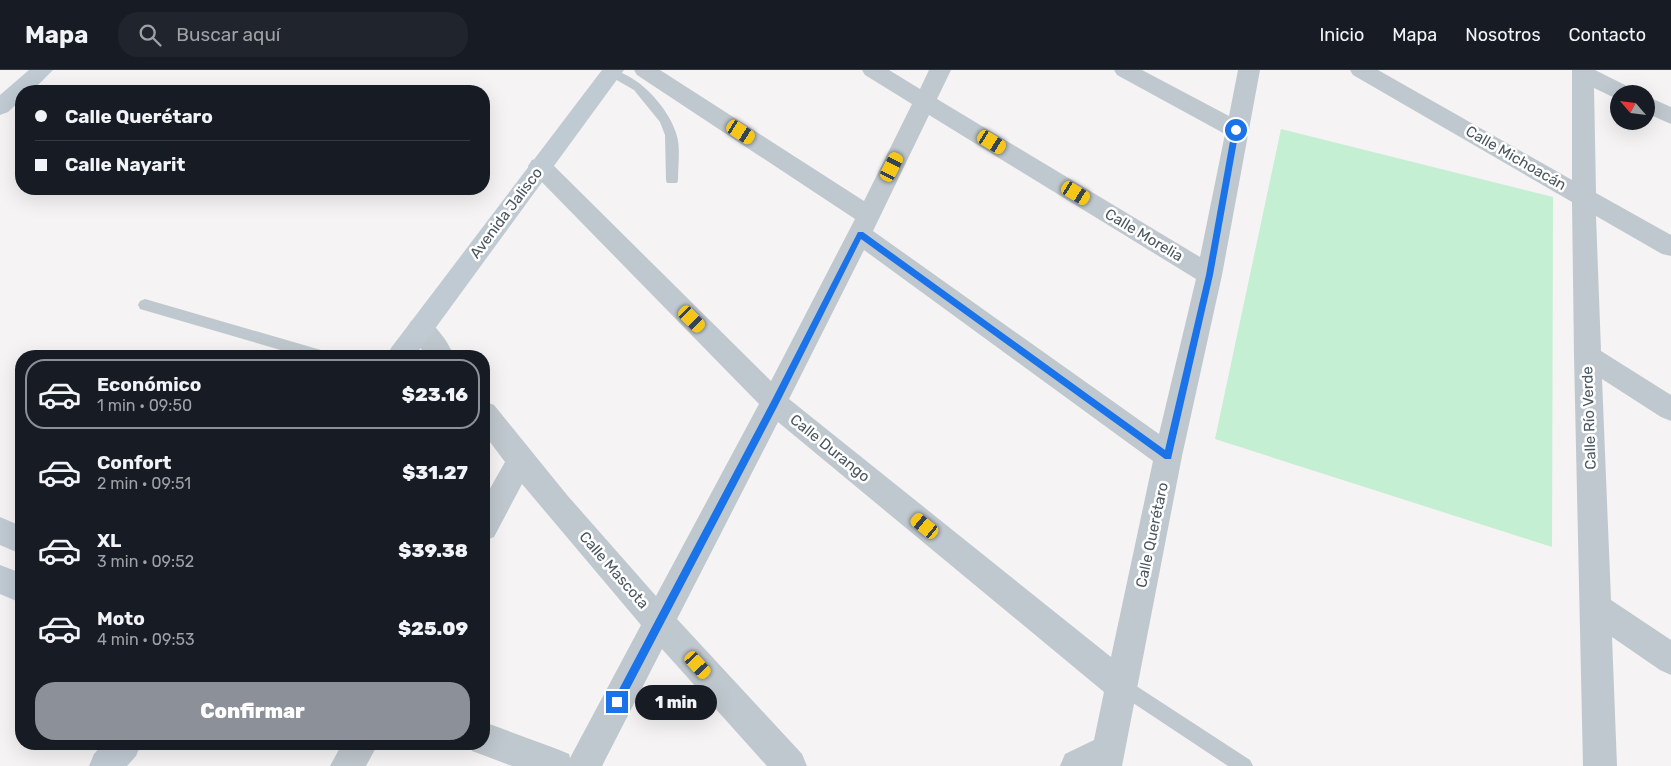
<!DOCTYPE html>
<html lang="es">
<meta charset="utf-8">
<style>
body{margin:0;font-family:Rubik,sans-serif;background:#20242c;color:#f1f3f6;height:100vh;display:flex;flex-direction:column;font-size:19px;white-space:nowrap}
*{box-sizing:border-box;margin:0}
p{font-size:16px;color:#9ea1a6}
.icon{flex:none;width:28px;height:28px;fill:none;stroke:currentColor;stroke-width:2;stroke-linecap:round;stroke-linejoin:round}
.map{position:relative;flex:1;overflow:hidden}
.details{position:absolute;left:15px;top:280px;width:475px;height:400px;display:flex;flex-direction:column;background:#171b24;border-radius:20px;box-shadow:0 5px 20px #0002}
.details>*{flex:none}
.top-card{position:absolute;left:15px;top:15px;width:475px;height:110px;border-radius:20px;box-shadow:0 5px 20px #0002;display:grid;align-content:center;height:110px;padding:0 20px;background:#171b24}
.needle{width:32px;rotate:298deg}
.controls{position:absolute;left:1610px;top:15px;display:grid;gap:10px}
.controls a{display:grid;place-items:center;width:45px;height:45px;border-radius:50%;background:#171b24;box-shadow:0 5px 20px #0002;font-size:25px}
.end{position:absolute;width:22px;height:22px;margin:-11px;border:6px solid #1a73e8;background:#fff;box-shadow:0 0 0 2px #fff}
.from{border-radius:50%}
.bubble{position:absolute;height:35px;border-radius:18px;background:#171b24;box-shadow:0 5px 20px #0002;font-size:16px;font-weight:800;line-height:35px;text-align:center}
.car{position:absolute;width:15px;height:30px;margin:-15px -8px;border-radius:6px;box-shadow:0 0 4px 1px #0007;background:linear-gradient(#f5c518 24%,#345 0 40%,#f5c518 0 76%,#345 0 86%,#f5c518 0)}
.top-card b{display:flex;align-items:center;gap:18px;height:48px;font-size:19px}
.top-card b+b{border-top:1px solid #363941}
.top-card i{width:12px;height:12px;background:#f1f3f6}
ul{padding:9px 0 0;list-style:none}
li{display:flex;align-items:center;gap:15px;height:70px;margin:0 10px 8px;padding:0 10px;border:2px solid transparent;border-radius:20px}
li div{flex:1}
li b{display:block;font-size:19px}
li em{font-style:normal;font-weight:800}
li.active{border-color:#8c9099}
li>.icon{width:45px;height:45px;stroke-width:1.5}
.action{display:flex;gap:10px;margin-top:auto;padding:10px 20px}
.action a{flex:1;height:58px;border-radius:20px;background:#8c9099;color:#fff;font-size:20px;font-weight:800;line-height:58px;text-align:center}
header{display:flex;align-items:center;gap:30px;box-sizing:border-box;height:70px;padding:0 25px;background:#171b24;border-bottom:1px solid #363941}
header strong{font-size:24px}
nav{display:flex;gap:28px;margin-inline-start:auto;font-size:18px}
.search{width:350px;height:45px;background:#20242c;display:flex;align-items:center;gap:12px;box-sizing:border-box;padding:0 18px;border-radius:20px;color:#9ea1a6;font-size:19px}
.map>svg:first-child{display:block}
</style>
<header>
<strong>Mapa</strong>
<div class="search"><svg class="icon" aria-label="search" viewBox="0 0 24 24"><circle cx="10" cy="10" r="6"/><path d="M15 15l6 6"/></svg>Buscar aquí</div>
<nav><a>Inicio</a><a>Mapa</a><a>Nosotros</a><a>Contacto</a></nav>
</header>
<div class="map">
<svg width="1671" height="696" viewBox="0 0 1671 696">
<rect width="100%" height="100%" fill="#f5f3f3"/>
<path fill="#c4efd2" d="M1281 59 1553 127 1552 477 1215 369Z"/>
<g fill="none" stroke-linecap="round" stroke-linejoin="round">
<g fill="#bfc8ce" fill-rule="evenodd">
<path d="M607 0C635 0 668 37 676 63 681 76 678 96 678 110L677 113H667L666 110 665 65 660 52 634 20 608 5Z"/>
<path d="M145 229 321 280 326 282 328 286H301L140 239 138 235 140 231Z"/>
<path d="M1121 606 1250 690 1253 696H1228L1115 621 1112 615 1115 609Z"/>
</g>
<g fill="#bfc8ce" fill-rule="evenodd">
<path d="M634 0H660L864 131 912 34 865 5 862 0H889L920 19 929 0H951L937 29 1200 187 1225 64 1117 5 1114 0H1142L1229 46 1238 0H1260L1222 205 1182 386 1122 696H1060L1065 684 1094 670 1104 622 778 352 677 549 802 684 807 696H767L662 579 602 696H512L472 681 469 674H484V652L557 679 569 684 570 688 641 555 522 414 494 467 484 471V429L505 392 484 364V331L494 335 567 425 656 526 759 334 532 102 528 96 532 90 540 88 548 90 771 311 855 149 637 5ZM929 45 1196 209 1159 364 873 161ZM864 180 1153 391 1111 587 789 329Z"/>
<path d="M1350 0H1378L1572 110V0H1595L1633 19 1636 24H1619V30L1594 18 1596 123 1671 165V186L1662 184 1596 146 1601 281 1671 325V351L1661 347 1602 309 1611 530 1671 570V605L1660 600 1612 567 1617 696H1583L1574 286 1572 132 1353 5Z"/>
<path d="M1646 26 1671 37V54L1646 43Z"/>
<path d="M420 247C435 252 448 272 454 286H426L407 258 411 251Z"/>
<path d="M342 674H378L366 696H330Z"/>
</g>
<g fill="#c0cad3" fill-rule="evenodd">
<path d="M29 0H53L32 21H21V30L8 42 0 45V25Z"/>
<path d="M602 0H624L415 286H387L391 278Z"/>
<path d="M0 447 21 456V484L0 475Z"/>
<path d="M0 495 21 503V533L0 524Z"/>
<path d="M103 674H141L136 686 127 696H89L94 684Z"/>
</g>
</g>
<path fill="#1a73e8" d="M1236 58 1239 60 1213 205 1171 389H1165L861 169 778 335 621 635H614V629L772 330 858 162H863L1165 380 1206 205 1232 60Z"/>
<g text-anchor="middle" dominant-baseline="central" stroke-width="5" stroke-linejoin="round" paint-order="stroke">
<g font-size="15" fill="#4b5760" stroke="#fff">
<text transform="translate(1516 88) rotate(30)">Calle Michoacán</text>
<text transform="translate(506 143) rotate(-53)">Avenida Jalisco</text>
<text transform="translate(1144 165) rotate(31)">Calle Morelia</text>
<text transform="translate(1589 348) rotate(-92)">Calle Río Verde</text>
<text transform="translate(830 378) rotate(39)">Calle Durango</text>
<text transform="translate(1152 465) rotate(-78)">Calle Querétaro</text>
<text transform="translate(614 500) rotate(49)">Calle Mascota</text>
</g>
</g>
</svg>
<div class="controls">
<a><svg class="needle" viewBox="-14 -14 28 28"><path d="M0-13l5 13h-10z" fill="#e53935"/><path d="M0 13l5-13h-10z" fill="#9ea1a6"/></svg></a>
</div>
<i class="end from" style="left:1236px;top:60px"></i>
<i class="end" style="left:617px;top:632px"></i>
<div class="bubble" style="left:635px;top:615px;width:82px">1 min</div>
<i class="car" style="left:741px;top:62px;rotate:123deg"></i>
<i class="car" style="left:992px;top:72px;rotate:121deg"></i>
<i class="car" style="left:892px;top:97px;rotate:27deg"></i>
<i class="car" style="left:1076px;top:123px;rotate:121deg"></i>
<i class="car" style="left:692px;top:249px;rotate:135deg"></i>
<i class="car" style="left:925px;top:456px;rotate:309deg"></i>
<i class="car" style="left:698px;top:595px;rotate:138deg"></i>
<div class="top-card">
<b><i class="from"></i>Calle Querétaro</b>
<b><i></i>Calle Nayarit</b>
</div>
<section class="details">
<ul>
<li class="active"><svg class="icon" aria-label="car" viewBox="0 0 24 24"><path d="M5 17H2v-5l4-1 3-4h7l3 4 3 1v5h-3M9 17h6M6 11h13"/><circle cx="7" cy="17" r="2"/><circle cx="17" cy="17" r="2"/></svg><div><b>Económico</b><p>1 min · 09:50</p></div><em>$23.16</em></li>
<li><svg class="icon" aria-label="car" viewBox="0 0 24 24"><path d="M5 17H2v-5l4-1 3-4h7l3 4 3 1v5h-3M9 17h6M6 11h13"/><circle cx="7" cy="17" r="2"/><circle cx="17" cy="17" r="2"/></svg><div><b>Confort</b><p>2 min · 09:51</p></div><em>$31.27</em></li>
<li><svg class="icon" aria-label="car" viewBox="0 0 24 24"><path d="M5 17H2v-5l4-1 3-4h7l3 4 3 1v5h-3M9 17h6M6 11h13"/><circle cx="7" cy="17" r="2"/><circle cx="17" cy="17" r="2"/></svg><div><b>XL</b><p>3 min · 09:52</p></div><em>$39.38</em></li>
<li><svg class="icon" aria-label="car" viewBox="0 0 24 24"><path d="M5 17H2v-5l4-1 3-4h7l3 4 3 1v5h-3M9 17h6M6 11h13"/><circle cx="7" cy="17" r="2"/><circle cx="17" cy="17" r="2"/></svg><div><b>Moto</b><p>4 min · 09:53</p></div><em>$25.09</em></li>
</ul>
<div class="action"><a>Confirmar</a></div>
</section>
</div>
